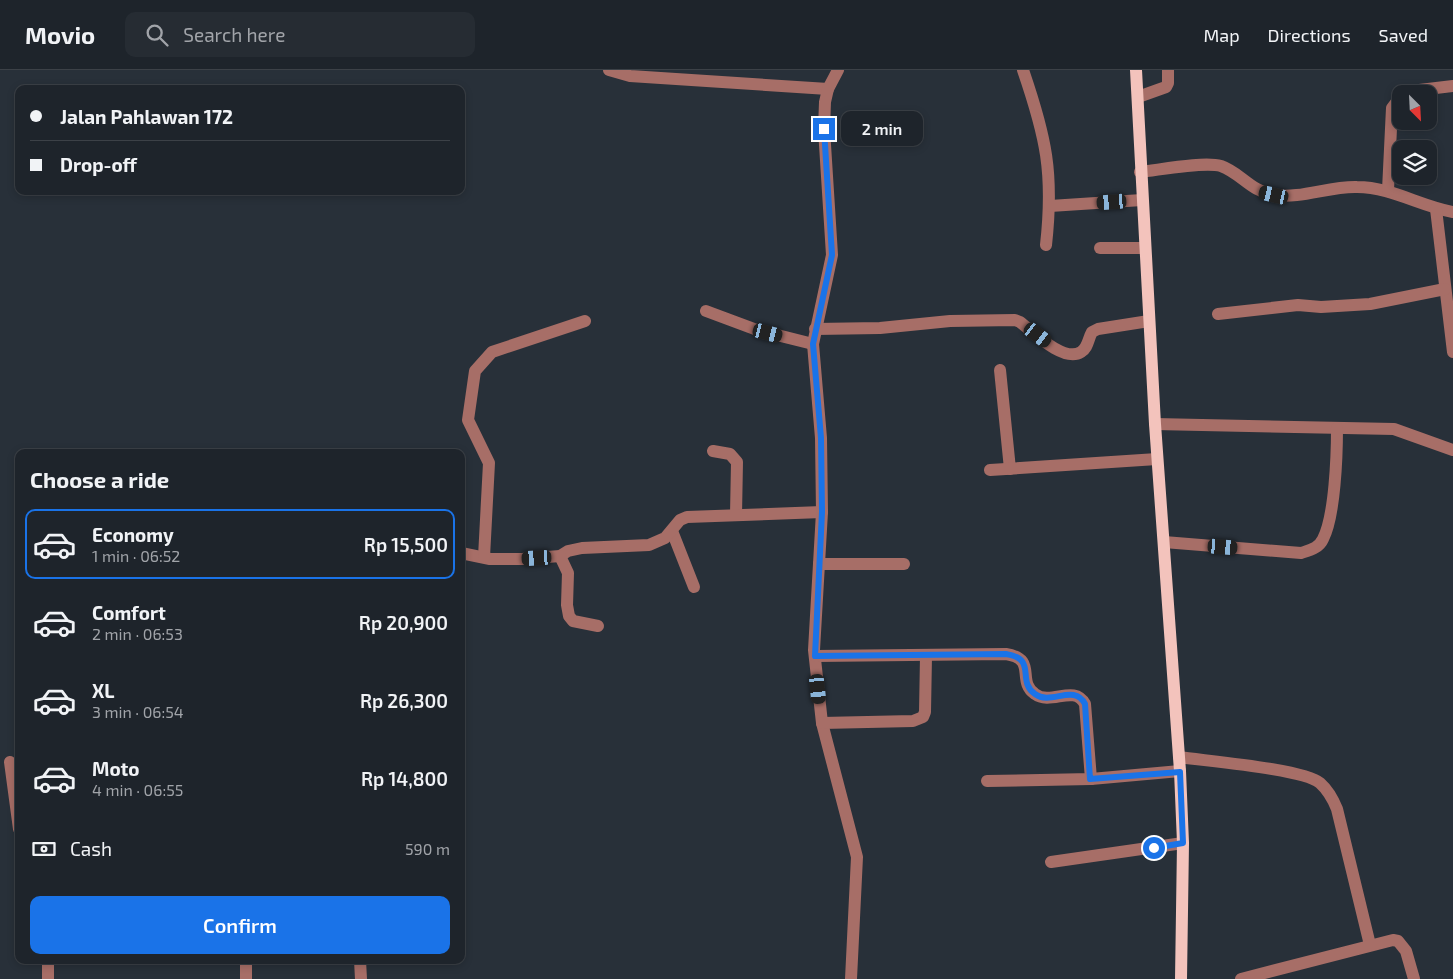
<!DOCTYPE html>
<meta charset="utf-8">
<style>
body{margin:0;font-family:"Exo 2",sans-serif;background:#262c33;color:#f1f3f6;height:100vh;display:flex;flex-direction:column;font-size:19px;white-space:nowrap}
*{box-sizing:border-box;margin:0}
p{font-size:16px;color:#a1a4a9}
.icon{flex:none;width:28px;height:28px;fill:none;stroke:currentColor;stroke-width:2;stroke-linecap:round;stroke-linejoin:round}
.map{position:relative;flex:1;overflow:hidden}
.sheet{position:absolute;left:15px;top:379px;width:450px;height:515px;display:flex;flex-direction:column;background:#1e242b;border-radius:10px;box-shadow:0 2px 8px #0003,0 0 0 1px #3c4147}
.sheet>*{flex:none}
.banner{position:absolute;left:15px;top:15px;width:450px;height:110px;border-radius:10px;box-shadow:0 2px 8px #0003,0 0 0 1px #3c4147;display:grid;align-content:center;height:110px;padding:0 15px;background:#1e242b}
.needle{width:32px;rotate:156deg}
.fabs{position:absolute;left:1392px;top:15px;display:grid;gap:10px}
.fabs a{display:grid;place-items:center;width:45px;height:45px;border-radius:10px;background:#1e242b;box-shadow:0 2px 8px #0003,0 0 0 1px #3c4147;font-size:25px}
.end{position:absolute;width:22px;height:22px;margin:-11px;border:6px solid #1a73e8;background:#fff;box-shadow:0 0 0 2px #fff}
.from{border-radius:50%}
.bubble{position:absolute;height:35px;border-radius:10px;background:#1e242b;box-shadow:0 2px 8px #0003,0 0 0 1px #3c4147;font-size:16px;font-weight:600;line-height:35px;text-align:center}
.car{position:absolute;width:15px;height:30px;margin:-15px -8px;border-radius:6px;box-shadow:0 0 4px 1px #0007;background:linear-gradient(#222 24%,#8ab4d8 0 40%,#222 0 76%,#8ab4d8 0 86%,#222 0)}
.banner b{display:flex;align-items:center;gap:18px;height:48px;font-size:19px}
.banner b+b{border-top:1px solid #3c4147}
.banner i{width:12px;height:12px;background:#f1f3f6}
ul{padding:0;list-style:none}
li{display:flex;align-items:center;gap:15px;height:70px;margin:0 10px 8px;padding:0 5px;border:2px solid transparent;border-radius:10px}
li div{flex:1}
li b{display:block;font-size:19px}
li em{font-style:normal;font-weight:600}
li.current{border-color:#1a73e8}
li>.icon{width:45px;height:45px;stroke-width:1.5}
h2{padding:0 15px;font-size:22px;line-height:60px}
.pay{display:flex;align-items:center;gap:12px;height:55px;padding:0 15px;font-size:19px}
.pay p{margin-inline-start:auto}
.cta{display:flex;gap:10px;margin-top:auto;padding:10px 15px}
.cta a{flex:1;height:58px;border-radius:10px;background:#1a73e8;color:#fff;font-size:20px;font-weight:600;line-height:58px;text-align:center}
header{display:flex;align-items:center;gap:30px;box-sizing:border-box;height:70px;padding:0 25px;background:#1e242b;border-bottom:1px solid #3c4147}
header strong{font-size:24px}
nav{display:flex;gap:28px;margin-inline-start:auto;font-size:18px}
.search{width:350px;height:45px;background:#262c33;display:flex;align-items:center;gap:12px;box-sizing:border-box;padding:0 18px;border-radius:10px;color:#a1a4a9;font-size:19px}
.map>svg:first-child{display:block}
</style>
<header>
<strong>Movio</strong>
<div class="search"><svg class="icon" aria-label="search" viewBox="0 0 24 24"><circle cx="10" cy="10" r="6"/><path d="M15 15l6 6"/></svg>Search here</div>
<nav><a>Map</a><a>Directions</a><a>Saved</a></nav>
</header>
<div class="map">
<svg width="1453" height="909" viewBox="0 0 1453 909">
<rect width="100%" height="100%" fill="#283039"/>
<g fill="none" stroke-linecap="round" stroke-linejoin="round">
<g stroke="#a76e67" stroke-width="12">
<path d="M609 0 630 6 828 19"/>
<path d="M838 0 828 19 825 32 824 59 832 185 813 274 821 368 822 442 814 580 822 653 857 787 851 909"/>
<path d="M1023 0C1046 67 1054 103 1046 175"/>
<path d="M1406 24 1411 21 1453 16"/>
<path d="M1138 27 1166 17 1168 13V0"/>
<path d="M1140 102C1159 100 1204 91 1221 96 1241 103 1250 121 1274 125 1301 129 1330 116 1357 117 1391 117 1420 136 1453 142"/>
<path d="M1388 120 1392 38 1401 26"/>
<path d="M1050 136 1142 130"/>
<path d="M1436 139 1453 282"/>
<path d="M1100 178H1145"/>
<path d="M706 241 757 260 813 274"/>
<path d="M1218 244 1298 235 1321 237 1370 234 1445 219"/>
<path d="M815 259 880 258 950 251 1015 250 1020 252C1033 262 1064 293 1081 282 1088 278 1088 269 1092 262L1098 259 1149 251"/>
<path d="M1000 300 1010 399"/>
<path d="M1155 354 1394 359 1453 380"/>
<path d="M713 381 730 384 737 392 736 445"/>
<path d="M990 400 1157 389"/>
<path d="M672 461 694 517"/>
<path d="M1164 472 1301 483C1310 480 1319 478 1323 469 1335 446 1337 385 1337 358"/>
<path d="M461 483 490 489H522L560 486 568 481 582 478 649 475 665 468 680 450 687 447 822 442"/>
<path d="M560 486 568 503 567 535 569 546 573 551 598 556"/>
<path d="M484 487 489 393 468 350 475 301 492 282 585 251"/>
<path d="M819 494H904"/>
<path d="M815 586 1006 584C1038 589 1016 611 1035 624 1051 636 1074 614 1085 634L1091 709"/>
<path d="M822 653 913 651 923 647 925 642 926 586"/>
<path d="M1179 687C1206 691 1304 699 1320 713 1329 721 1333 729 1337 739L1370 875"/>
<path d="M10 692 19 759"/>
<path d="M987 711 1091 709 1180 701"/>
<path d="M1051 792 1183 773"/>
<path d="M246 890V909"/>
<path d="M360 890 361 909"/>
<path d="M48 909V890"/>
<path d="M1241 909 1393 870 1398 871 1406 881 1414 909"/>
</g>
<path stroke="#f3c3bc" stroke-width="12" d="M1136 0 1155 354 1180 701 1183 773 1181 909"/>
</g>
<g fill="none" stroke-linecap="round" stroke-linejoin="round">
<path stroke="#1a73e8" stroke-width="6" d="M824 59 832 185 813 274 821 368 822 442 815 586 1006 584C1038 589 1016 611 1035 624 1051 636 1074 613 1085 634L1090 709 1180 702 1183 773 1154 778"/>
</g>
</svg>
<div class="fabs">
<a><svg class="needle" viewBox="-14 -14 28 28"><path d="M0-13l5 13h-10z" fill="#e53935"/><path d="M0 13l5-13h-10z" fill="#a1a4a9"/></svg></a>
<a><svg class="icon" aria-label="layers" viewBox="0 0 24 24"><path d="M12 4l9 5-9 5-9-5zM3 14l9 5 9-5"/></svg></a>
</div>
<i class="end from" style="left:1154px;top:778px"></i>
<i class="end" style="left:824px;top:59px"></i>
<div class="bubble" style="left:841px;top:41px;width:82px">2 min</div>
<i class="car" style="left:1274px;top:125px;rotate:283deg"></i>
<i class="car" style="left:1112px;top:132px;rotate:266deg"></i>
<i class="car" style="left:768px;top:263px;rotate:104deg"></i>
<i class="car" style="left:1038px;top:265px;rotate:127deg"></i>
<i class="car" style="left:1223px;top:477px;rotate:94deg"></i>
<i class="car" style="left:537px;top:488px;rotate:267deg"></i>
<i class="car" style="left:818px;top:619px;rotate:174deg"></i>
<div class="banner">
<b><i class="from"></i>Jalan Pahlawan 172</b>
<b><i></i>Drop-off</b>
</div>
<section class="sheet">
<h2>Choose a ride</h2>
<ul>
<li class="current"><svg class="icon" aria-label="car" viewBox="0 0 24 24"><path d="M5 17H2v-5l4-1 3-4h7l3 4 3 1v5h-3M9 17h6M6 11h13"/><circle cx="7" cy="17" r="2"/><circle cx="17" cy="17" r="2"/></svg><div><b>Economy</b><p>1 min · 06:52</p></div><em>Rp 15,500</em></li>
<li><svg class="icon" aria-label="car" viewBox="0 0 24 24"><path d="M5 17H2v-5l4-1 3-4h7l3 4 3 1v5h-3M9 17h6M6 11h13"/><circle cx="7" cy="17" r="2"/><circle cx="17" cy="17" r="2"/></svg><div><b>Comfort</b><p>2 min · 06:53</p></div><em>Rp 20,900</em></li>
<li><svg class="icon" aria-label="car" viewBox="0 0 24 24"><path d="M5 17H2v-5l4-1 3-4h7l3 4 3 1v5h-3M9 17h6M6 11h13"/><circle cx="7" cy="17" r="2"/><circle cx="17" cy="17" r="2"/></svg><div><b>XL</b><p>3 min · 06:54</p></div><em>Rp 26,300</em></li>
<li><svg class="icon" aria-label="car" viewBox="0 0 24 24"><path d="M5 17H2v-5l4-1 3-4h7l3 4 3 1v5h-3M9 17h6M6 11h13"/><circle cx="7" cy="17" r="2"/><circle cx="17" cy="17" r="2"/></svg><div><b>Moto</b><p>4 min · 06:55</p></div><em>Rp 14,800</em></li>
</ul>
<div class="pay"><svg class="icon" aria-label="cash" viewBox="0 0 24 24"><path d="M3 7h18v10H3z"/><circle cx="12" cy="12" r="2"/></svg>Cash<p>590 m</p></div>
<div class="cta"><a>Confirm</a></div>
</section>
</div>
